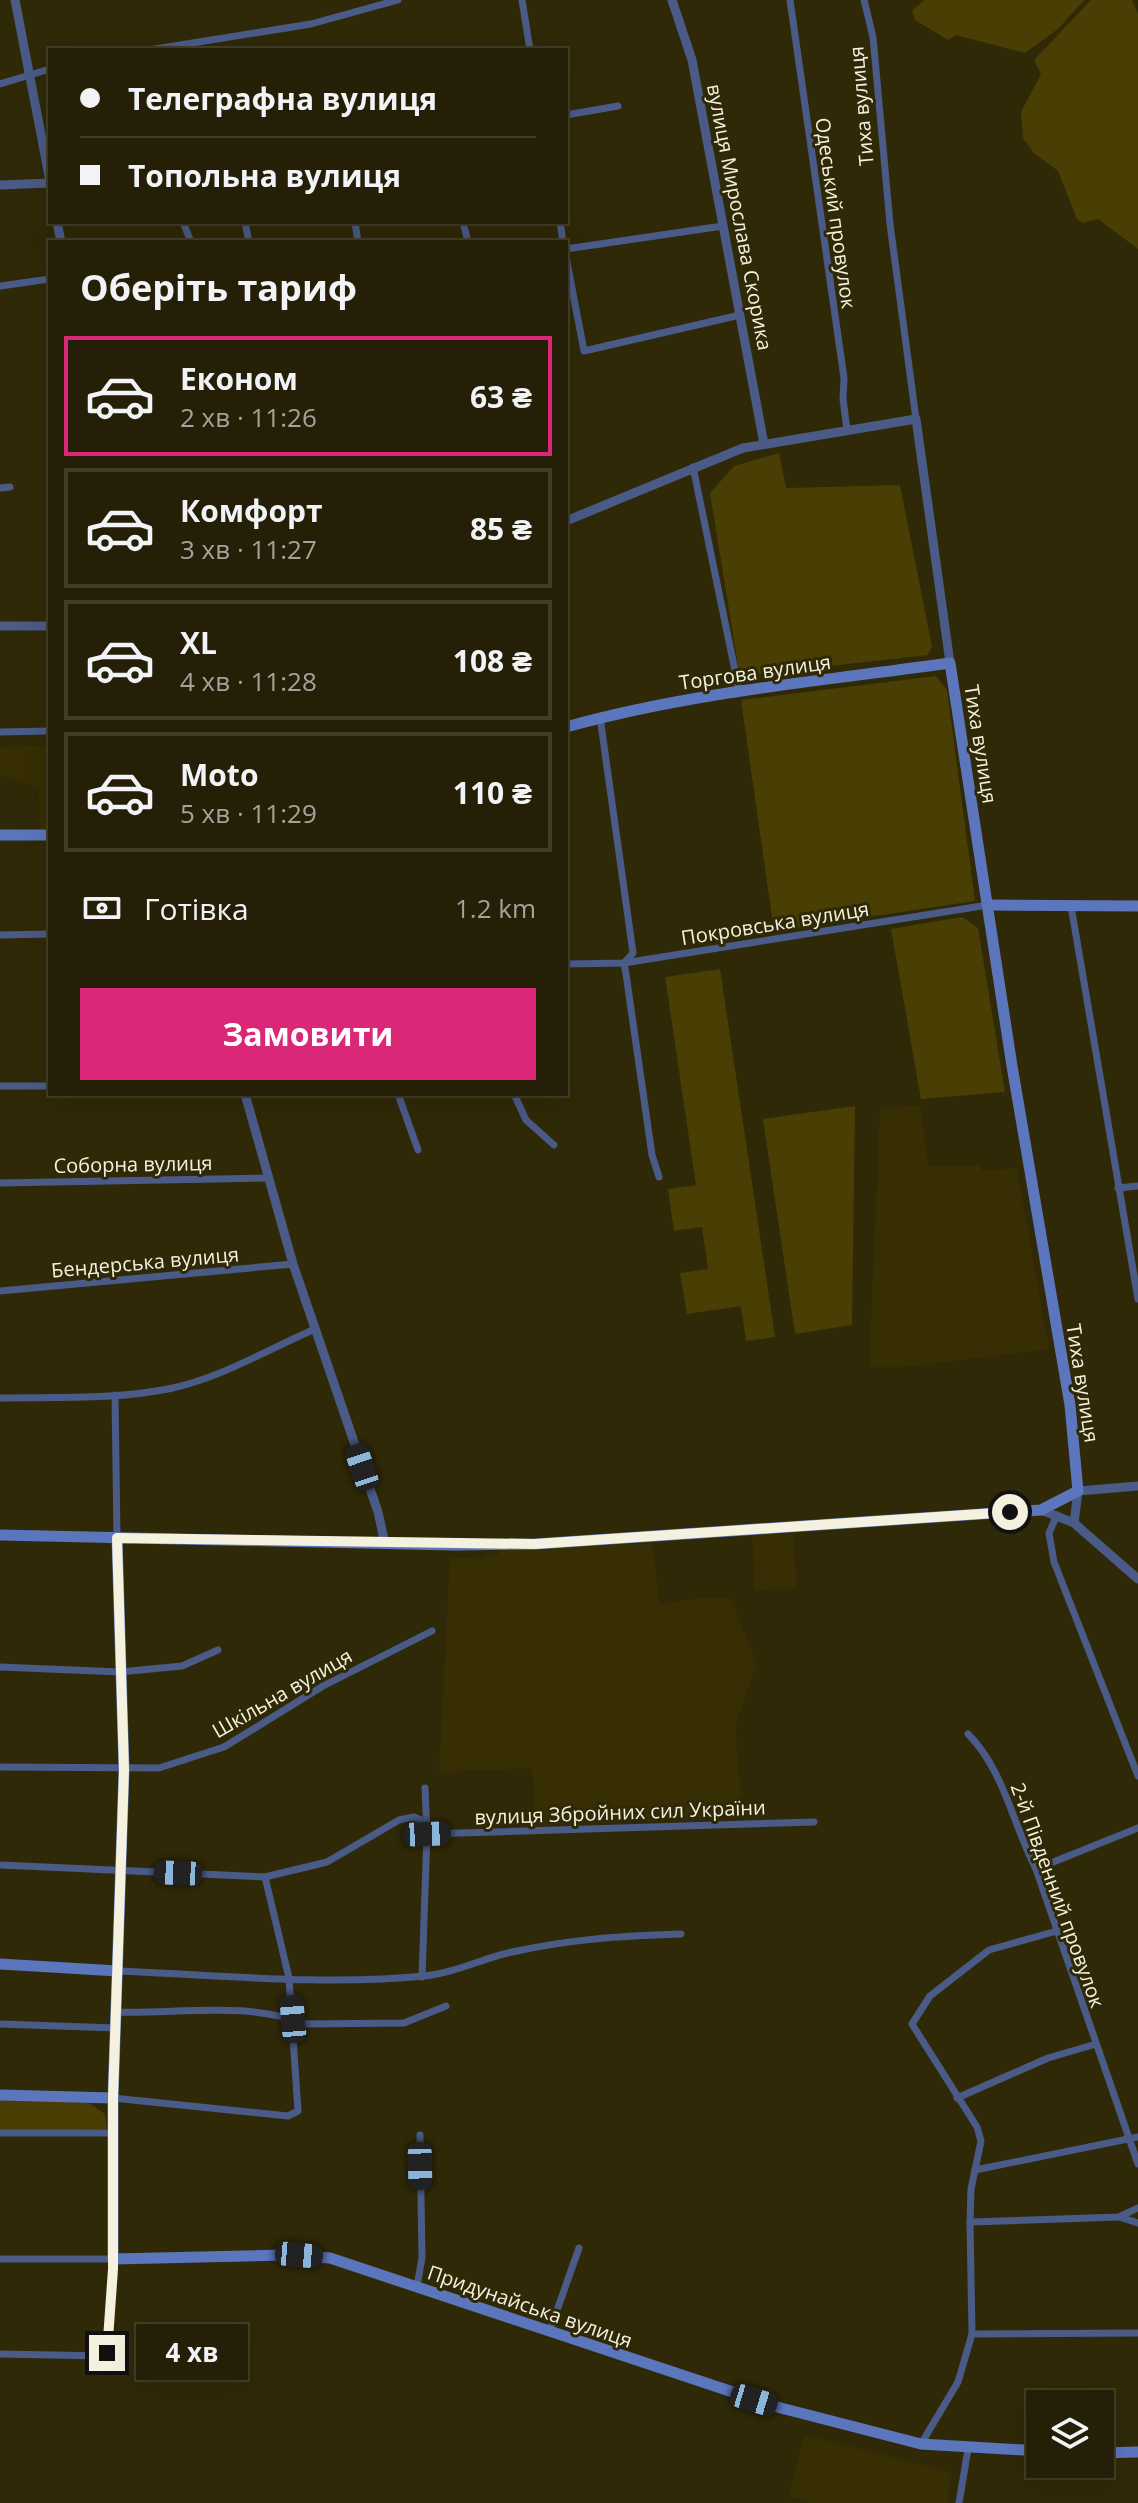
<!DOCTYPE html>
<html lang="uk">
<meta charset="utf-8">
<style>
body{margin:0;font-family:"Open Sans",sans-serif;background:#2c2710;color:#f1f3f6;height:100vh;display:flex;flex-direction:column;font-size:30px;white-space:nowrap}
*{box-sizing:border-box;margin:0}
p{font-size:26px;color:#a3a29b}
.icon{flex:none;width:44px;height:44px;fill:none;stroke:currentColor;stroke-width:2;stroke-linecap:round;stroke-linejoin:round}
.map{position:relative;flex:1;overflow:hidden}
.panel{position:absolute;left:48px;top:240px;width:520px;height:856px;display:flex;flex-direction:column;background:#241f06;border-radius:0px;box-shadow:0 8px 32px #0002,0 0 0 2px #413d28}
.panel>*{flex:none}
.hud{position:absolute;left:48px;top:48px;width:520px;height:176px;border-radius:0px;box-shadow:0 8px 32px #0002,0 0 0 2px #413d28;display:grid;align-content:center;height:176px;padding:0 32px;background:#241f06}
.fabs{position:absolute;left:1026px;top:2390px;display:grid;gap:16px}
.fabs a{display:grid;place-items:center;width:88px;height:88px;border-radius:0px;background:#241f06;box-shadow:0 8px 32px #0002,0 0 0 2px #413d28;font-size:40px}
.end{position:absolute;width:36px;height:36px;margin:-18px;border:10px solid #f5f1df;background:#111;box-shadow:0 0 0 4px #111}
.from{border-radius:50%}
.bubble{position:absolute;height:56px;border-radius:0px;background:#241f06;box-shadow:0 8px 32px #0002,0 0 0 2px #413d28;font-size:26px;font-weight:700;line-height:56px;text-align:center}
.car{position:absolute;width:24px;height:48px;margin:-24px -12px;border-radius:10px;box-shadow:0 0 6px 2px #0007;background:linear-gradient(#222 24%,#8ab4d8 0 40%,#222 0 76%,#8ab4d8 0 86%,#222 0)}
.hud b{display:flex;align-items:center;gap:28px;height:76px;font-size:30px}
.hud b+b{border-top:2px solid #413d28}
.hud i{width:20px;height:20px;background:#f1f3f6}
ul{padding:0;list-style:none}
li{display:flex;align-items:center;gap:24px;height:120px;margin:0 16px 12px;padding:0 16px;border:4px solid #413d28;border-radius:0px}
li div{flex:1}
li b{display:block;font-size:30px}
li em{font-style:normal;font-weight:700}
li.active{border-color:#db2777}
li>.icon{width:72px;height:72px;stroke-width:1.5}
h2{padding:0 32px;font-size:36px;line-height:96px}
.pay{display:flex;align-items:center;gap:20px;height:88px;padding:0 32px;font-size:30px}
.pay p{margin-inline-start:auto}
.button{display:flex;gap:16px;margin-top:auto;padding:16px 32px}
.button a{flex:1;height:92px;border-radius:0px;background:#db2777;color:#fff;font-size:32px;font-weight:700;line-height:92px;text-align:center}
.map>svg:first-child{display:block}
</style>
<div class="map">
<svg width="1138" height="2503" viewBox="0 0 1138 2503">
<rect width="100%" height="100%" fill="#302908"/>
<g fill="#372e03">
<path d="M50 745V829H40L39 788 0 775V748Z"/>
<path d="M917 1105 921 1108 928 1166 978 1165 983 1171 1017 1168 1049 1349 904 1367H869L880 1109Z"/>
<path d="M794 1526 796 1588 755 1590 752 1527Z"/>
<path d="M652 1543 660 1606 691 1599 730 1597 757 1664 735 1726 743 1817 535 1826 532 1768 439 1772 450 1558 483 1559 484 1556 498 1555 499 1550Z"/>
<path d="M805 2435 952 2472 947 2503H810L789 2496Z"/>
</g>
<g fill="#493e03">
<path d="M925 0H1084L1058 29 1025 53 956 35 948 40 915 20 912 10Z"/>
<path d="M1091 0H1132L1138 14V249L1098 219 1083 223 1077 219 1058 171 1034 153 1023 138 1021 112 1041 74 1034 60Z"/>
<path d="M779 453 786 488 900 485 932 647 928 655 751 675 739 671 710 493 734 466Z"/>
<path d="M936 676 947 690 975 901 774 931 741 700Z"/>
<path d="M962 917 978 928 1005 1092 921 1099 891 929Z"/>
<path d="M720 969 775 1337 746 1341 741 1306 687 1314 680 1273 708 1269 702 1227 674 1231 668 1189 696 1185 665 977Z"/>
<path d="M855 1106 852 1325 795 1334 763 1119Z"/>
<path d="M0 2099 86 2101 105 2114 107 2129 0 2132Z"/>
</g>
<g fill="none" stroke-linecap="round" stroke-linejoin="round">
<g stroke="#4a5b88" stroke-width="7">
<path d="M522 0 530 50"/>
<path d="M790 0 844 378 843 399 847 430"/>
<path d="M864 0 873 37 890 224 916 419"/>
<path d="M149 50 311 24 398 0"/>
<path d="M0 84 50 69"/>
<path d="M566 115 618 106"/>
<path d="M183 222 191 242"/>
<path d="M245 222 249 242"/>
<path d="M355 222 358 242"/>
<path d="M463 222 468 242"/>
<path d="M560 222 563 242"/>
<path d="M566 249 723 226"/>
<path d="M566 257 584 351 740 315"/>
<path d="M0 286 50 279"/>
<path d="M693 467 739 690"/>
<path d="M0 488 10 487"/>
<path d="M600 717 633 953 624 963 626 974 652 1155 659 1177"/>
<path d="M0 732 50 731"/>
<path d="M1071 906 1138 1299"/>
<path d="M0 935 50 934"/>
<path d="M566 964 624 963 988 905"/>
<path d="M0 1086H50"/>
<path d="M398 1094 418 1150"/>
<path d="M514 1094 526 1120 554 1145"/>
<path d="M0 1183 267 1178"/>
<path d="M1118 1188 1138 1186"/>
<path d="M0 1291 293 1264"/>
<path d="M115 1395 117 1538"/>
<path d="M0 1398C57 1397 116 1400 173 1388 222 1377 269 1349 315 1329"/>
<path d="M1057 1515 1049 1533 1054 1562 1138 1776"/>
<path d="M0 1667 120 1672 182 1666 218 1650"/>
<path d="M968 1734C1004 1770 1013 1825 1036 1869L1138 2164"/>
<path d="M0 1767 159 1768 224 1747 323 1686 432 1631"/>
<path d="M427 1834 814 1822"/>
<path d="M0 1865 265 1877 327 1862 399 1820 414 1817 426 1822"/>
<path d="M1036 1869 1138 1828"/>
<path d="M118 1971C218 1975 325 1986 424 1976 455 1973 481 1959 512 1952 573 1939 619 1936 681 1934"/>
<path d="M422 1977 427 1834 425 1788"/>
<path d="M117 2012C177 2014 248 2001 306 2024L404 2023 446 2006"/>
<path d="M0 2024 116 2028"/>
<path d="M113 2098 288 2116 298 2111 289 1978 265 1877"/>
<path d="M957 2098 1048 2058 1096 2044"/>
<path d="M0 2133H113"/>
<path d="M975 2170 1138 2137"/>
<path d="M1119 2217 1138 2223"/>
<path d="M970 2222 1119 2217 1138 2208"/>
<path d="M0 2259H113V2269L107 2356 0 2354"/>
<path d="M417 2286 422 2258 420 2135"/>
<path d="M550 2330 579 2248"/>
<path d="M972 2334 1138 2333"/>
<path d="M921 2444 958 2382 972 2334 970 2222 971 2189 981 2141 977 2127 912 2024 930 1996 989 1950 1057 1931"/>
<path d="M959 2503 968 2449"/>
</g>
<g stroke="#4a5b88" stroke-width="9">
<path d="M15 0 50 181"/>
<path d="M672 0 692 60 764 444"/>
<path d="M0 185 50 183"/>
<path d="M57 222 61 242"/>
<path d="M566 521 743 448 916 419 950 663"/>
<path d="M0 626H50"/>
<path d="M245 1094 293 1264 378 1512 385 1544"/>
<path d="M1041 1510 1074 1523 1138 1579"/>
<path d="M1074 1523 1078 1491 1138 1486"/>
</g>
<g stroke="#5c76be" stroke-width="11">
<path d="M0 835H50"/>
<path d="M988 905 1138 906"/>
<path d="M0 1535 453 1545 535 1544 1041 1510 1078 1491 1070 1405 1012 1066 950 663C821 681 692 692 566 727"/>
<path d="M117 1538 124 1770 113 2098V2259L284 2255 330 2258 781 2408 921 2444 1040 2451"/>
<path d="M0 1964 118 1971"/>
<path d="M0 2095 113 2098"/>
<path d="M1100 2453 1138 2452"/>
</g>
</g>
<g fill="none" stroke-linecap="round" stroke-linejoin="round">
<path stroke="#f5f1df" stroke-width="10" d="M107 2353 113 2269V2098L124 1770 117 1538 535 1544 1010 1512"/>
</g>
<g text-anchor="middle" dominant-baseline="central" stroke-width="6" stroke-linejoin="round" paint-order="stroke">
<g font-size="20" fill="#f5f1df" stroke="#302908">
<text transform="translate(861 106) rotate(-95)">Тиха вулиця</text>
<text transform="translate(836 213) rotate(82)">Одеський провулок</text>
<text transform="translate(740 217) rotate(79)">вулиця Мирослава Скорика</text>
<text transform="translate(755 672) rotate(-8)">Торгова вулиця</text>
<text transform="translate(981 744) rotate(81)">Тиха вулиця</text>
<text transform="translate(775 923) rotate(-9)">Покровська вулиця</text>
<text transform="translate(133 1164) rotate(-1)">Соборна вулиця</text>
<text transform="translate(145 1262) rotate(-5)">Бендерська вулиця</text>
<text transform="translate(1083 1383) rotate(81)">Тиха вулиця</text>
<text transform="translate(282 1693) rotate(-30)">Шкільна вулиця</text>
<text transform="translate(620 1812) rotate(-2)">вулиця Збройних сил України</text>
<text transform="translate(1058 1895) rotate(70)">2-й Південний провулок</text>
<text transform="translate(530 2306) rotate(19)">Придунайська вулиця</text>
</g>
</g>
</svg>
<div class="fabs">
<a><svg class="icon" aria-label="layers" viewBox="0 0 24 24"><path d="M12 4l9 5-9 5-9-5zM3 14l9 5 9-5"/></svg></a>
</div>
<i class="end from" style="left:1010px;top:1512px"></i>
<i class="end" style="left:107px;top:2353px"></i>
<div class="bubble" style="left:136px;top:2324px;width:112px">4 хв</div>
<i class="car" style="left:362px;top:1467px;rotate:341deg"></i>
<i class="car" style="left:427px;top:1834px;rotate:88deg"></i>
<i class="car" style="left:178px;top:1873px;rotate:272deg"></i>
<i class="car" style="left:293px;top:2019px;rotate:355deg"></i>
<i class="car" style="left:420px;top:2166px;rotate:179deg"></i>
<i class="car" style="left:299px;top:2255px;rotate:95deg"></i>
<i class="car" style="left:754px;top:2400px;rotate:107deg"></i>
<div class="hud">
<b><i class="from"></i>Телеграфна вулиця</b>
<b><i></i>Топольна вулиця</b>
</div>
<section class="panel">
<h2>Оберіть тариф</h2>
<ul>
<li class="active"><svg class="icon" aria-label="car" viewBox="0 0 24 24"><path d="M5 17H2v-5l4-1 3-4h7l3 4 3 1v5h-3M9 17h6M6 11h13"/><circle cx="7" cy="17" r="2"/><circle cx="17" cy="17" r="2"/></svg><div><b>Економ</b><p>2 хв · 11:26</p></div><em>63 ₴</em></li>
<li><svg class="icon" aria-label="car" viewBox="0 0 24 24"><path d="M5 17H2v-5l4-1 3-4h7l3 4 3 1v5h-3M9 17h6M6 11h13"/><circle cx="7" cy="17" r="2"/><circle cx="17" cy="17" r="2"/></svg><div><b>Комфорт</b><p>3 хв · 11:27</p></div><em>85 ₴</em></li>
<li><svg class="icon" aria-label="car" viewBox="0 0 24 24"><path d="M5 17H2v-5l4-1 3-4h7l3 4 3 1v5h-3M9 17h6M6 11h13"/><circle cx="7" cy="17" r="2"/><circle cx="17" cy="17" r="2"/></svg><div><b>XL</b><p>4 хв · 11:28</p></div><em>108 ₴</em></li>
<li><svg class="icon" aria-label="car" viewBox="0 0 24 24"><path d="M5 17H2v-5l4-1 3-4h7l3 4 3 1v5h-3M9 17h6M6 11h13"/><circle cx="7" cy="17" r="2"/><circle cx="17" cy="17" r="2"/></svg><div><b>Moto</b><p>5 хв · 11:29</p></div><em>110 ₴</em></li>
</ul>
<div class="pay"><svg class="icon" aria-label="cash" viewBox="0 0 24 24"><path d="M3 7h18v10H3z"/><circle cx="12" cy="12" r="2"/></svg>Готівка<p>1.2 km</p></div>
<div class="button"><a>Замовити</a></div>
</section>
</div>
